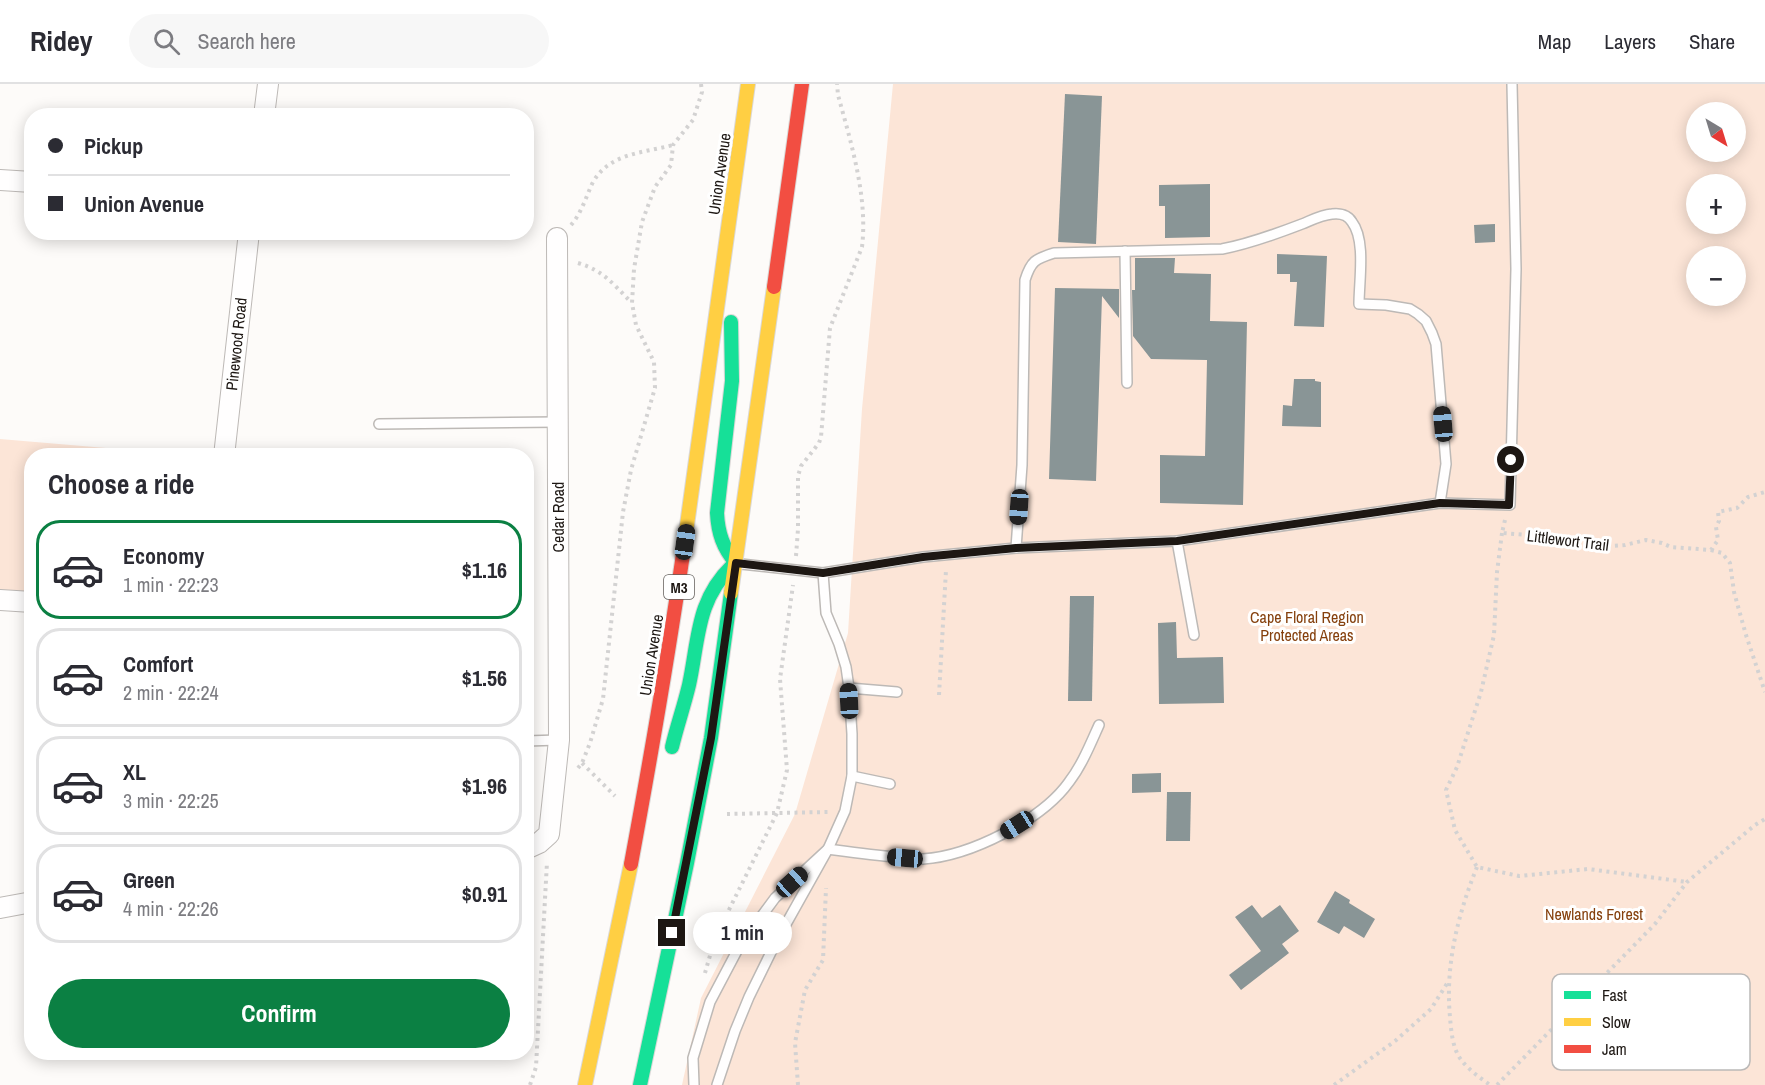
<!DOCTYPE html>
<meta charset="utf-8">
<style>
body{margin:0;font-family:"Archivo Narrow",sans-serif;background:#f7f7f7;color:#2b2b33;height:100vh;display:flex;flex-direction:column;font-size:22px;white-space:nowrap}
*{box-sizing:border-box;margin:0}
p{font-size:20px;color:#7c7c81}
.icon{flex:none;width:33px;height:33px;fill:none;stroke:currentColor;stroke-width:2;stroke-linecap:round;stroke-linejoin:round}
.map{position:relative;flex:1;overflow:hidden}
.drawer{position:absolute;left:24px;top:364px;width:510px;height:612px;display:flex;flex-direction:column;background:#fff;border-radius:24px;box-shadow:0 3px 15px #0003}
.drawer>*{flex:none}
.guide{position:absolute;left:24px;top:24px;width:510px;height:132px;border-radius:24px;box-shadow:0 3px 15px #0003;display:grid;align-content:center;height:132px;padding:0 24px;background:#fff}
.needle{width:39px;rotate:142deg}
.controls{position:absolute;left:1686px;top:18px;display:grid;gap:12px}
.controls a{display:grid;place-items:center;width:60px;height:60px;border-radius:50%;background:#fff;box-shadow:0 3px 15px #0003;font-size:30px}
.end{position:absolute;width:27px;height:27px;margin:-14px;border:8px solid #1d1713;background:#fff;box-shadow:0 0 0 3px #fff}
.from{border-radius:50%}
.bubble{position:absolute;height:42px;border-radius:21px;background:#fff;box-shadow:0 3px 15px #0003;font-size:20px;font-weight:700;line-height:42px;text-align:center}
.car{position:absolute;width:18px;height:36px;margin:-18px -9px;border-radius:8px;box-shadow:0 0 4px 2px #0007;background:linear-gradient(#222 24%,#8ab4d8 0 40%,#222 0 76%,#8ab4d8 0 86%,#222 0)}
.guide b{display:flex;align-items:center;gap:21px;height:57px;font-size:22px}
.guide b+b{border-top:2px solid #e1e1e2}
.guide i{width:15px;height:15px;background:#2b2b33}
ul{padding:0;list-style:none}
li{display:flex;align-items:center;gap:18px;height:99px;margin:0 12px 9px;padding:0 12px;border:3px solid #e1e1e2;border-radius:24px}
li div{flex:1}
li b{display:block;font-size:22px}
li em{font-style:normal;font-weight:700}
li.on{border-color:#0b8043}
li>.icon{width:54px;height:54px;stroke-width:1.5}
h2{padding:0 24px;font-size:27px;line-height:72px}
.action{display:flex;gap:12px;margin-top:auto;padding:12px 24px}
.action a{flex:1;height:69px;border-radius:36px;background:#0b8043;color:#fff;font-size:24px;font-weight:700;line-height:69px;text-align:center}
header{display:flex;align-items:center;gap:36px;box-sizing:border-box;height:84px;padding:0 30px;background:#fff;border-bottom:2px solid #e1e1e2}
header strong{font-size:28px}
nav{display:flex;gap:33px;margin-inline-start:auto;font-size:21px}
.search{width:420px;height:54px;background:#f7f7f7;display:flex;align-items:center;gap:15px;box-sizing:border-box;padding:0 21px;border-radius:33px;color:#7c7c81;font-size:22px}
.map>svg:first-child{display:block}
</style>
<header>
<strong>Ridey</strong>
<div class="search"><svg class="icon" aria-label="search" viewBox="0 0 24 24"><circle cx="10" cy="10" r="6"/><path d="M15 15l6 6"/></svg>Search here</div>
<nav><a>Map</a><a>Layers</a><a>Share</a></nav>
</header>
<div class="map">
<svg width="1765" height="1001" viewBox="0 0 1765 1001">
<rect width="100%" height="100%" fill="#fdfbf9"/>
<g fill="#fce5d7" fill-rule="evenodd">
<path d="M893 0H1765V1001H682L701 914 795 730 848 549 862 325ZM1696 28H1736V68H1696ZM1696 100H1736V140H1696ZM1696 172H1736V212H1696Z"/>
<path d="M0 355 200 372H32L31 518 0 516Z"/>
</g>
<g fill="#899596">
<path d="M1065 10 1102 12 1096 160 1058 158Z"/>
<path d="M1210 100V153L1165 154V122H1159V101Z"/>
<path d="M1495 140V158L1475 159 1474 141Z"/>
<path d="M1277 170 1327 172 1324 243 1294 242 1297 198H1290V190H1277Z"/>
<path d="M1135 174H1175L1174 189 1211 190 1210 237 1247 238 1243 421 1160 419V371L1205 372 1207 276 1151 275 1133 252 1132 206H1135Z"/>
<path d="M1055 204 1119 205V234L1102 212 1096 397 1049 395Z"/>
<path d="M1294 295H1315V297L1321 298V343L1282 342 1283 321 1292 322Z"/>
<path d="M1070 512H1094L1092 617H1068Z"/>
<path d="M1176 538 1177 574 1223 573 1224 619 1159 620 1158 539Z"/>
<path d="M1161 689V708L1132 709V690Z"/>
<path d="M1167 708H1191L1190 757H1166Z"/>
<path d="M1335 807 1350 816 1349 819 1375 835 1364 854 1344 842 1339 850 1317 838Z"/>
<path d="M1252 821 1262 834 1280 821 1299 847 1282 860 1289 869 1241 906 1229 891 1261 867 1235 833Z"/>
</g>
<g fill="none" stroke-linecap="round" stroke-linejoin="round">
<g stroke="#bdb9b6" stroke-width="12">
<g id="lane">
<path d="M1125 167 1127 299"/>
<path d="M379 340 558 338"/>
<path d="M1177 457 1194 551"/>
<path d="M1016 464 1022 381 1025 196C1031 177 1035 175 1054 169L1222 165C1249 160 1276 150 1302 140 1312 136 1321 131 1332 130 1340 129 1348 131 1352 138 1366 156 1359 197 1359 220L1386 221 1410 225 1418 230 1426 237 1432 249 1436 260 1446 380 1440 419"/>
<path d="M741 480 823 489 923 473 1016 464 1177 457 1440 419 1510 421 1516 185 1512 0"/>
<path d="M849 604 897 608"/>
<path d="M526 657 559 656"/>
<path d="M852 692 890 700"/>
<path d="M694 1001 693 974 710 918 739 863 775 814 828 765C851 768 873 771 896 773 905 774 914 775 923 775 970 772 1042 736 1069 698 1082 681 1090 661 1099 641"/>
<path d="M717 1001 735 947 749 913 776 858 828 765 845 727 852 692V650L849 604 846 583 839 560 826 529 823 489"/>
</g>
</g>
<g stroke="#bdb9b6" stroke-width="22">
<g id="street">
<path d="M264 32 268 0"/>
<path d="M0 96 32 98"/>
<path d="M224 372 249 148"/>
<path d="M0 516 32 518"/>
<path d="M526 765 539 759 549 750 559 656 557 154"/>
<path d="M0 824 32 818"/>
</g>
</g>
<g stroke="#dad8d7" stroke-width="16">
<g id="fast">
<path d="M731 238 732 297 717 429C718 449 723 464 736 479"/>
<path d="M672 663C677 642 684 622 689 601 699 555 696 517 732 482"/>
<path d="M640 1001 687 779 711 654 731 509"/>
</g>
</g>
<g stroke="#dad8d7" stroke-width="16">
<g id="slow">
<path d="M683 470 748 0"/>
<path d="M731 509 774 203"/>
<path d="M585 1001 631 780"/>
</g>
</g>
<g stroke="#dad8d7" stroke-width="16">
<g id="jam">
<path d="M774 203 802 0"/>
<path d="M631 780C650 677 668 574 683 470"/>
</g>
</g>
<g stroke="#d3d2d2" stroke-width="4" stroke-dasharray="3 4.5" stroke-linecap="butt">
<path d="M571 141C581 130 586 113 592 100 608 69 643 69 673 61"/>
<path d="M578 179C604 187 612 199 631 218"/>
<path d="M1505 436 1502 449 1543 452 1600 463 1625 461 1646 456 1662 459 1671 463 1711 466 1718 456 1716 443 1719 437 1718 428 1737 424 1748 413 1765 408"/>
<path d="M1502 449 1497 488 1494 551 1481 608 1457 683 1446 706 1455 746 1477 783 1519 792 1588 785 1687 798"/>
<path d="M1711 466 1722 469 1730 479 1734 508 1746 551 1765 608"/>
<path d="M796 472 798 445V392L801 382 819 359 821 353 830 244 862 163C868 113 851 59 838 11L837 0"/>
<path d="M939 611 946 486"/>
<path d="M582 679 615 712"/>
<path d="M578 684 582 679 590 659 603 615 623 428 631 386 655 304 654 278 636 241 632 219 634 185 642 138 655 103 671 81 673 61 693 36 702 8 701 0"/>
<path d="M727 730 828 728"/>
<path d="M1477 783C1458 830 1445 881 1450 933 1451 945 1452 958 1457 969 1463 982 1479 993 1490 1001"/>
<path d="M705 889 715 854 777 729 787 686 780 595 793 501"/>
<path d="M530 1001 536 983 547 778"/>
<path d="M798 1001 795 959 805 906 823 876 826 804"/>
<path d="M1334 1001 1395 957 1431 925 1448 898"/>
<path d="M1497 1001 1655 840 1687 798 1755 741 1765 735"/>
</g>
<use href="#lane" stroke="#fffefe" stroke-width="9"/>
<use href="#street" stroke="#fffefe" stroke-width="20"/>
<use href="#fast" stroke="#16e098" stroke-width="14"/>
<use href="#slow" stroke="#ffcf43" stroke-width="14"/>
<use href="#jam" stroke="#f24e42" stroke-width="14"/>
</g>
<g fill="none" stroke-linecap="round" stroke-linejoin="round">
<path stroke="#1d1713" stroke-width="8" d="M672 849 711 654 736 479 823 489 923 473 1016 464 1177 457 1440 419 1509 421 1511 376"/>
</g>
<g text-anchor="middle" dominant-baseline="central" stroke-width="6" stroke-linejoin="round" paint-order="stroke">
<rect fill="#fff" stroke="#615d5a" stroke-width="1.5" x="664" y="491" width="30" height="24" rx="4.5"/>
<g font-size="15" font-weight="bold" fill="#1d1713">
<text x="679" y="503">M3</text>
</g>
<g font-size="16" fill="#1d1713" stroke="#fff">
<text transform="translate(719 90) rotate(-82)">Union Avenue</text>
<text transform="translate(236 260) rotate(-84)">Pinewood Road</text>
<text transform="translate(558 433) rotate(-90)">Cedar Road</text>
<text transform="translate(1568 456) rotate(7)">Littlewort Trail</text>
<text transform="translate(651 571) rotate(-81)">Union Avenue</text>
</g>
<g font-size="16" fill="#85400d" stroke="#fff">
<text x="1307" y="533">Cape Floral Region<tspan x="1307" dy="18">Protected Areas</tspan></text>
<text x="1594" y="830">Newlands Forest</text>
</g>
</g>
<rect x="1552" y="890" width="198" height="96" rx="9" fill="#fff" stroke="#bbb9b8" stroke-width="1.5"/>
<rect x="1564" y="907" width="27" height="8" fill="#16e098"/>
<rect x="1564" y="934" width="27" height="8" fill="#ffcf43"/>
<rect x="1564" y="961" width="27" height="8" fill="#f24e42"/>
<g font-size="16" fill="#1d1713">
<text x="1602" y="917">Fast</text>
<text x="1602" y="944">Slow</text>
<text x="1602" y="971">Jam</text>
</g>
</svg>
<div class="controls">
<a><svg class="needle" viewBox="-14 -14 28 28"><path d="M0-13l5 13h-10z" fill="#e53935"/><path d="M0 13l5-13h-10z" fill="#7c7c81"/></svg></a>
<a>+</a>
<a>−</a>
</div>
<i class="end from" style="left:1511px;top:376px"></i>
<i class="end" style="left:672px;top:849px"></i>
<div class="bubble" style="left:693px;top:828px;width:99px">1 min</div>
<i class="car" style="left:1443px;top:340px;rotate:355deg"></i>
<i class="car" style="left:1019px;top:423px;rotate:184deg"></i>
<i class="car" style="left:685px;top:458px;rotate:8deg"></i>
<i class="car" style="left:849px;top:617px;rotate:357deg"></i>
<i class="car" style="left:1017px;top:741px;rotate:238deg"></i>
<i class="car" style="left:905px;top:774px;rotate:275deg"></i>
<i class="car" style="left:792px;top:798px;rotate:48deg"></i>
<div class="guide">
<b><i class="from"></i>Pickup</b>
<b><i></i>Union Avenue</b>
</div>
<section class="drawer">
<h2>Choose a ride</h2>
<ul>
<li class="on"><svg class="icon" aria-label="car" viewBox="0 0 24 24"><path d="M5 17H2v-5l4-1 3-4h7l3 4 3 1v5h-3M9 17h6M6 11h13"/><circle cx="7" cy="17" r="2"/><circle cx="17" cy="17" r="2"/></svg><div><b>Economy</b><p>1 min · 22:23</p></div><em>$1.16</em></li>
<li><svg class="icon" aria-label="car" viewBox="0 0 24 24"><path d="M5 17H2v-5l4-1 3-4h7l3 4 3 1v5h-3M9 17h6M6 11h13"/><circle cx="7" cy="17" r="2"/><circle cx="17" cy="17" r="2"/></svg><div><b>Comfort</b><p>2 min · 22:24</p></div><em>$1.56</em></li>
<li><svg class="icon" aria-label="car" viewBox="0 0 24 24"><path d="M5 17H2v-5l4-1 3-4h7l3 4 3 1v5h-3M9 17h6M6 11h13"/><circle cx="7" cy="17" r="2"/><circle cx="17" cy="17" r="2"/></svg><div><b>XL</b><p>3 min · 22:25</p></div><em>$1.96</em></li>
<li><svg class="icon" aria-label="car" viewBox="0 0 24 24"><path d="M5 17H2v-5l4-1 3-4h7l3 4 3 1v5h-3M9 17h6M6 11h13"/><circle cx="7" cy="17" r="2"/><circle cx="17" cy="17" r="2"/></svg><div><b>Green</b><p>4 min · 22:26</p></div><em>$0.91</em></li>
</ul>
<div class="action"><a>Confirm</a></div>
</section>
</div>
